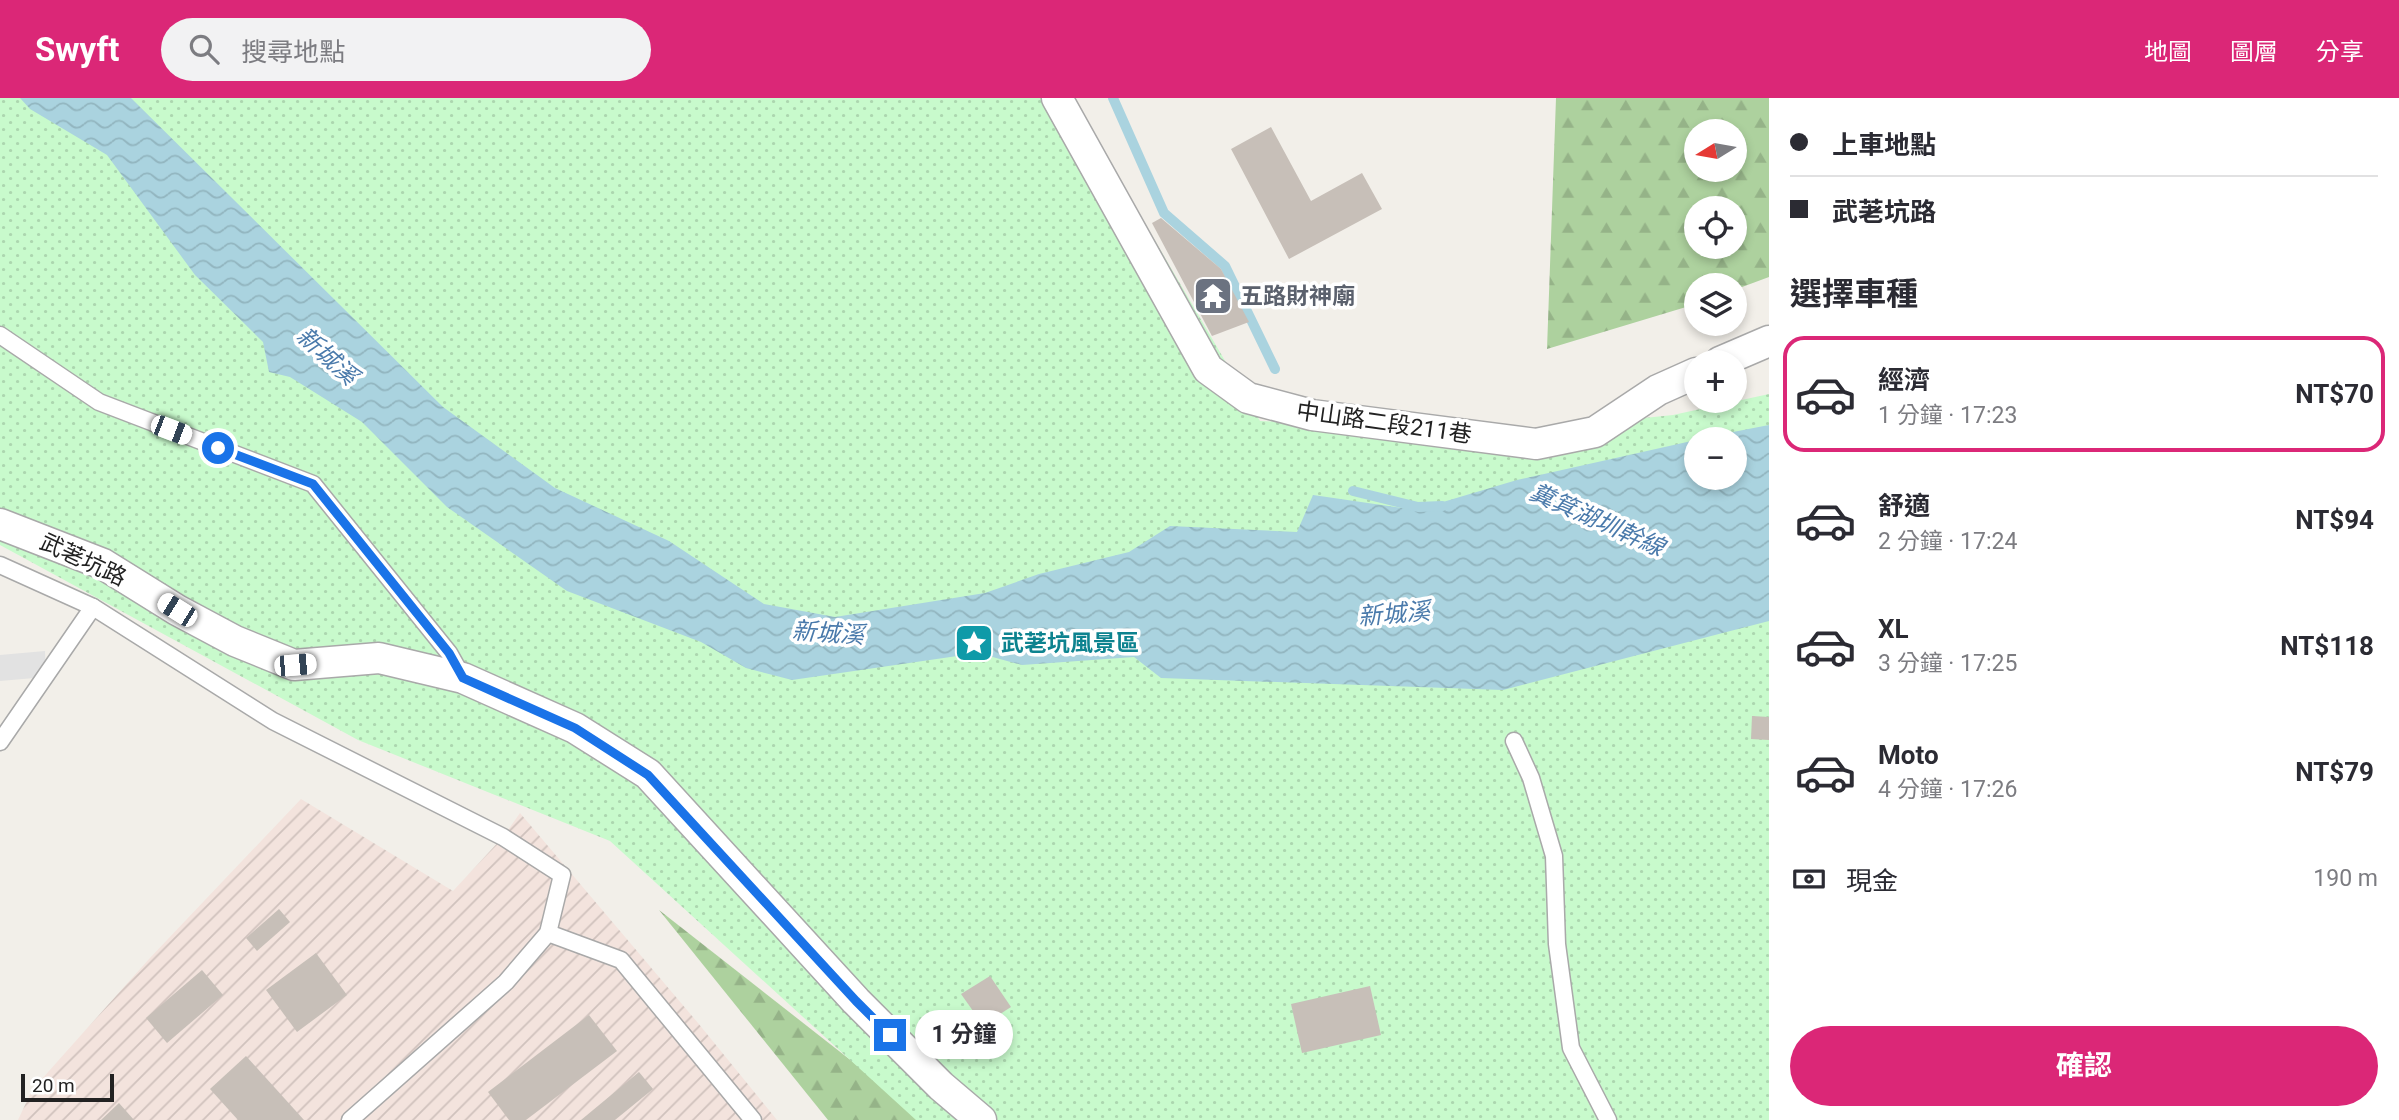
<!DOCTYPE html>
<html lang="zh-TW">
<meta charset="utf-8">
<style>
body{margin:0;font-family:Roboto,"Noto Sans TC",sans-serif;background:#f2f2f3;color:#2b2b33;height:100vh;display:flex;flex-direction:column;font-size:26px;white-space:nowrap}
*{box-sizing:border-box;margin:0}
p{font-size:23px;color:#7c7c81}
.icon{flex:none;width:38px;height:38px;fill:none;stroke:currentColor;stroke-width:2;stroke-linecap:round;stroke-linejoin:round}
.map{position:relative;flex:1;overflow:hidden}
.sheet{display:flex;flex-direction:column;background:#fff;width:630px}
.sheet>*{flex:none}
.hud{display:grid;align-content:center;height:154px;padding:0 21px;background:#fff}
.needle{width:46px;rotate:259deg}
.tools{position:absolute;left:1684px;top:21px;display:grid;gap:14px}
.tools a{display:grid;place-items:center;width:63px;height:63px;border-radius:50%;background:#fff;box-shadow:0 4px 10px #0003;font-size:35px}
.scale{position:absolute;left:21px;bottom:18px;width:93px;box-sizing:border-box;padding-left:7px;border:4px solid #222;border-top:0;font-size:19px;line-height:24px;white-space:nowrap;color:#222;-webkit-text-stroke:5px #fff;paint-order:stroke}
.end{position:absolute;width:32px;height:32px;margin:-16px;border:9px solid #1a73e8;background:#fff;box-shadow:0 0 0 4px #fff}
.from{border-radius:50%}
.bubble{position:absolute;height:49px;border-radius:24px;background:#fff;box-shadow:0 4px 10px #0003;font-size:23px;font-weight:700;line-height:49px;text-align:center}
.car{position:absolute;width:21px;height:42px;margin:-21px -10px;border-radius:9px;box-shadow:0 0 5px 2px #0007;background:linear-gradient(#fff 24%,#345 0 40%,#fff 0 76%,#345 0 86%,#fff 0)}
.hud b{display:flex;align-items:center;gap:24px;height:66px;font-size:26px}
.hud b+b{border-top:2px solid #e1e1e2}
.hud i{width:18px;height:18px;background:#2b2b33}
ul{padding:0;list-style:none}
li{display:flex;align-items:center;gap:21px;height:116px;margin:0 14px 10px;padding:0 7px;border:4px solid transparent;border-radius:21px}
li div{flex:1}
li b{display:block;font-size:26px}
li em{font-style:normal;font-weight:700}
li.on{border-color:#db2777}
li>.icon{width:63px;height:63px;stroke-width:1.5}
h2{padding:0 21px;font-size:32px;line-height:84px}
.pay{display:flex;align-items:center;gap:18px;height:77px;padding:0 21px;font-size:26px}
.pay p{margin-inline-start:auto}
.cta{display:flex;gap:14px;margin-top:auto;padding:14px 21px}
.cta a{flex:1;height:80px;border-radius:42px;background:#db2777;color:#fff;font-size:28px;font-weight:700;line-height:80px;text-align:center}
header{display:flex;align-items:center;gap:42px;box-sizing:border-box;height:98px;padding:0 35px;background:#db2777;color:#fff}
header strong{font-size:33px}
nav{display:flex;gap:38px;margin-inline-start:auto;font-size:24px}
.search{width:490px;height:63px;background:#f2f2f3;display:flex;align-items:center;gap:18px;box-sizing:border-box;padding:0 24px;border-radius:38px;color:#7c7c81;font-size:26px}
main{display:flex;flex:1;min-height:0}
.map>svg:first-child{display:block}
</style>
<header>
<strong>Swyft</strong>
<div class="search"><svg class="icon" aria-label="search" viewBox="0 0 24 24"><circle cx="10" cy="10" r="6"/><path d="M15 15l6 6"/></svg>搜尋地點</div>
<nav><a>地圖</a><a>圖層</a><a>分享</a></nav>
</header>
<main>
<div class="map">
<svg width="1769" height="1022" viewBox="0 0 1769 1022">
<defs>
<pattern id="military-furrows" width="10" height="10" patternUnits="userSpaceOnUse" patternTransform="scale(1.75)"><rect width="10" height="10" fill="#f3e3dd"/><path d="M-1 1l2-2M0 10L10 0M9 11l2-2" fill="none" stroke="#d0c2bd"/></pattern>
<pattern id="forest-firs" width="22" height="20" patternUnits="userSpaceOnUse" patternTransform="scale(1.75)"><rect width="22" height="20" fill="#add19e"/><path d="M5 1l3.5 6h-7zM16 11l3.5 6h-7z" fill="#95b388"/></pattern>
<pattern id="park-dots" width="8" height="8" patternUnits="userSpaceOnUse" patternTransform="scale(1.75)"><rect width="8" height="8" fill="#c8facc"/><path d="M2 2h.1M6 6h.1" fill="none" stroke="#acd6af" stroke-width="1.8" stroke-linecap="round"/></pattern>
<pattern id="water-waves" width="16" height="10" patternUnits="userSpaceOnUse" patternTransform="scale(1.75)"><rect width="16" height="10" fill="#aad3df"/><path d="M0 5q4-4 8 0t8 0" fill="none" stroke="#92b5bf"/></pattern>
</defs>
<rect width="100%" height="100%" fill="#f2efe9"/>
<path fill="url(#military-furrows)" d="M301 701 453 793 503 739 520 715 698 925 777 1022H18L32 992 149 861Z"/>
<g fill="url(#forest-firs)" fill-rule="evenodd">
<path d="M1556 0H1769V179L1734 192V187H1696V206L1547 251ZM1696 33H1734V72H1696ZM1696 110H1734V149H1696Z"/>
<path d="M659 812 927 1022H828Z"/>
</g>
<path fill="url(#park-dots)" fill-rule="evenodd" d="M0 0H1072L1260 323 1421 329 1501 335 1673 317 1769 296V1022H916L610 743 358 642 0 447ZM1696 341H1734V380H1696Z"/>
<path fill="#e2e2e2" d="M45 553 46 579 0 583V557Z"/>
<path fill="url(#water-waves)" d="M20 0H131L443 309 555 390 669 443 764 506 835 519 985 495 1039 476 1129 454 1170 428 1297 434 1313 397 1416 412 1517 382 1696 342V380H1734V341H1697L1769 327V523L1503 592 1161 580 1134 559 1022 567 978 555 792 582 746 570 701 544 567 493 447 409 362 324 290 279 269 274 263 244 195 177 107 57 30 11Z"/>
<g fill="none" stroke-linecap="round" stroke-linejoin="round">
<g stroke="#aad3df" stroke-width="10">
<path d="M1113 0 1164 115 1225 168 1275 271"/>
<path d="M1353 393 1418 409 1442 408"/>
</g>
</g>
<g fill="#c7bfb8">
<path d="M1271 29 1311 103 1362 75 1382 111 1289 161 1231 51Z"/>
<path d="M1161 120 1221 171 1249 224 1212 238 1152 125Z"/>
<path d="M1752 618 1769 619V642L1751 641Z"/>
<path d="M279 811 290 824 257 853 246 840Z"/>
<path d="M316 855 347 897 297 934 266 892Z"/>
<path d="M202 872 223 897 167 945 146 920Z"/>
<path d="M990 878 1011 909 983 927 961 896Z"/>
<path d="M1370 888 1381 937 1302 955 1291 906Z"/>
<path d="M589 917 617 953 526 1022H509L488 994Z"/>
<path d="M246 958 304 1022H238L210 991Z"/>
<path d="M639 974 653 991 615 1022H581Z"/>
<path d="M119 1005 134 1022H101Z"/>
</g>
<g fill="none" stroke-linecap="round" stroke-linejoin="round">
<g stroke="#a9a9a9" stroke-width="19">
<g id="service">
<path d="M0 237 99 304 313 386 449 555 463 580"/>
<path d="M0 467 93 509 273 623 503 739 562 777 548 835 506 884 350 1022"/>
<path d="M1514 643 1531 680 1554 758 1557 846 1571 950 1608 1022"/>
<path d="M0 644 93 509"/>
<path d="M548 835 621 862 753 1022"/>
</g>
</g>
<g stroke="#a9a9a9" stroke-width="33">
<g id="minor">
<path d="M1057 0 1208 271 1248 300 1312 317 1536 346 1595 334 1658 292 1696 275"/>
<path d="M1720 264 1769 243"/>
<path d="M0 426 103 466 177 512 235 543 294 567 379 560 463 580 575 630 648 676 856 903 941 988 981 1022"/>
</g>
</g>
<use href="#service" stroke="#fff" stroke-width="16"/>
<use href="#minor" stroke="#fff" stroke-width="30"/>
</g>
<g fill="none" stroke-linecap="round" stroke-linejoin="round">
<path stroke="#1a73e8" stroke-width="9" d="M218 350 313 386 449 555 463 580 575 630 648 677 856 903 890 937"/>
</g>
<defs>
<g id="temple-square" transform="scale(2.0125)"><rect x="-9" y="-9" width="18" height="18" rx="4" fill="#6b7280" stroke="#fff"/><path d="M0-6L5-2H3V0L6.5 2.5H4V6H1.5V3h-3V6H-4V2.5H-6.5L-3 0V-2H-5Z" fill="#fff"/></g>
<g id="sight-square" transform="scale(2.0125)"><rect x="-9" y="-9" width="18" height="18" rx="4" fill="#0f9aa8" stroke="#fff"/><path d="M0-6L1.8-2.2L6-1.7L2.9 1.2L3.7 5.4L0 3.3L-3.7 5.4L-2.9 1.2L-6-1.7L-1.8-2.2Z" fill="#fff"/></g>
</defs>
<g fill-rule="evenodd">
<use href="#temple-square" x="1213" y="198"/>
<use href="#sight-square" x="974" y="545"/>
</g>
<g text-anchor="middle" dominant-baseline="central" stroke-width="7" stroke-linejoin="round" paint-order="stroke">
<g font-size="23" font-weight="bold" fill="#5b616d" stroke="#fff" text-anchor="start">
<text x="1240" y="198">五路財神廟</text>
</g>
<g font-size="23" fill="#222" stroke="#fff">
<text transform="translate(1384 325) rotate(8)">中山路二段211巷</text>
<text transform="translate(83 462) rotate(25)">武荖坑路</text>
</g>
<g font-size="23" font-weight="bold" fill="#0d838f" stroke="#fff" text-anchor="start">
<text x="1001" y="545">武荖坑風景區</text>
</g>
<g font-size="24" font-style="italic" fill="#4a7aab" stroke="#fff">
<text transform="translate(327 258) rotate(42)">新城溪</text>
<text transform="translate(1597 422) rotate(24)">糞箕湖圳幹線</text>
<text transform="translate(1394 516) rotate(-5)">新城溪</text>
<text transform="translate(828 535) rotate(4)">新城溪</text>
</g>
</g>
</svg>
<div class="tools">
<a><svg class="needle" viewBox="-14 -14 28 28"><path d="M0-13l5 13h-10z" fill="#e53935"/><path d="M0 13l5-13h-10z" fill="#7c7c81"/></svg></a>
<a><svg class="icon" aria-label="locate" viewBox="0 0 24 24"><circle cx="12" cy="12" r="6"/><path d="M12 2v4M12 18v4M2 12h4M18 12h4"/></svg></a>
<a><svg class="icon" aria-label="layers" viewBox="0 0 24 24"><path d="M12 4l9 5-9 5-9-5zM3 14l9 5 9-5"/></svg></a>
<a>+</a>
<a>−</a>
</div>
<div class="scale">20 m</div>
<i class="end from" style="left:218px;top:350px"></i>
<i class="end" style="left:890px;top:937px"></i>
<div class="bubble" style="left:915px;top:912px;width:98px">1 分鐘</div>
<i class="car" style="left:171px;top:332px;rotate:111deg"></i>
<i class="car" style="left:177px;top:512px;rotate:302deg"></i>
<i class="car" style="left:295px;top:567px;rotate:85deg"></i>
</div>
<section class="sheet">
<div class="hud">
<b><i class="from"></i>上車地點</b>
<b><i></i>武荖坑路</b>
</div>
<h2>選擇車種</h2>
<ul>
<li class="on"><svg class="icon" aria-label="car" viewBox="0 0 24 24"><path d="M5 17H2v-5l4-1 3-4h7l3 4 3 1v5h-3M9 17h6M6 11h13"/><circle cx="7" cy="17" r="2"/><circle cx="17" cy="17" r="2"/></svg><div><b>經濟</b><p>1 分鐘 · 17:23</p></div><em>NT$70</em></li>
<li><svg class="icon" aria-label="car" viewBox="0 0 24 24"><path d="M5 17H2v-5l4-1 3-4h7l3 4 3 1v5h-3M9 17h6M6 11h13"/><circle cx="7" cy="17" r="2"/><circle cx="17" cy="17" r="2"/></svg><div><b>舒適</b><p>2 分鐘 · 17:24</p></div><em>NT$94</em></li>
<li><svg class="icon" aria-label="car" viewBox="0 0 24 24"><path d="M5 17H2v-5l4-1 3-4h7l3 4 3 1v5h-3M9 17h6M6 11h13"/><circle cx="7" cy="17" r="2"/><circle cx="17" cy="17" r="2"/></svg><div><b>XL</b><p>3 分鐘 · 17:25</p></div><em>NT$118</em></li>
<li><svg class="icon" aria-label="car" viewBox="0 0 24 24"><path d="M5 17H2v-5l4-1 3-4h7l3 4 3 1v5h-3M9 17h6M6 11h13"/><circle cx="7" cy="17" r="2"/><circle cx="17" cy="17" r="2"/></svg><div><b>Moto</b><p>4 分鐘 · 17:26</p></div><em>NT$79</em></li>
</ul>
<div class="pay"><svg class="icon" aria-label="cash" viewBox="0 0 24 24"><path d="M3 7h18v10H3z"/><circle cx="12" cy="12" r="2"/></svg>現金<p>190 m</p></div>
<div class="cta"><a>確認</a></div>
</section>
</main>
